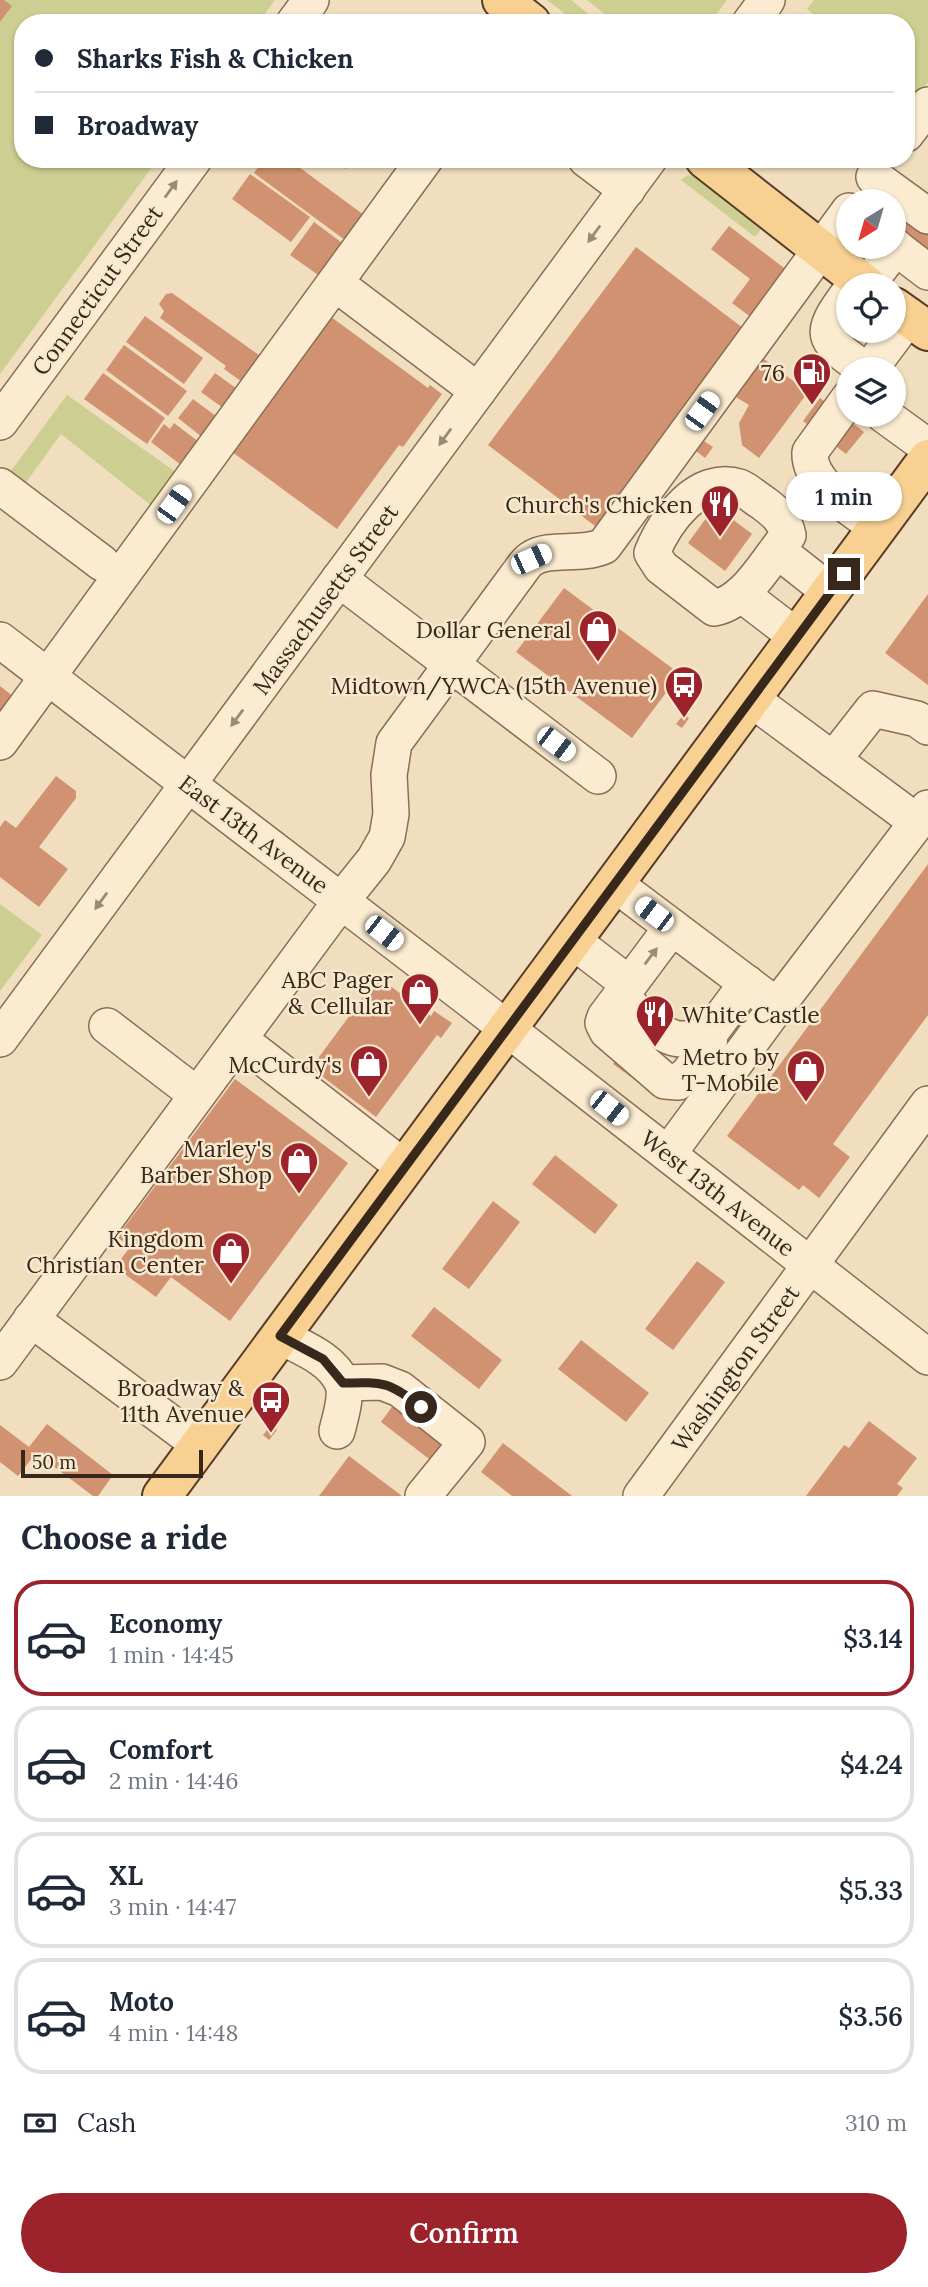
<!DOCTYPE html>
<meta charset="utf-8">
<style>
body{margin:0;font-family:Lora,serif;background:#f2f2f3;color:#1f2937;height:100vh;display:flex;flex-direction:column;font-size:26px;white-space:nowrap}
*{box-sizing:border-box;margin:0}
p{font-size:23px;color:#747a83}
.icon{flex:none;width:38px;height:38px;fill:none;stroke:currentColor;stroke-width:2;stroke-linecap:round;stroke-linejoin:round}
.map{position:relative;height:1496px;overflow:hidden}
.details{display:flex;flex-direction:column;background:#fff;flex:1}
.details>*{flex:none}
.top-card{position:absolute;left:14px;top:14px;width:901px;height:154px;border-radius:28px;box-shadow:0 2px 5px #0004;display:grid;align-content:center;height:154px;padding:0 21px;background:#fff}
.needle{width:46px;rotate:217deg}
.fabs{position:absolute;left:836px;top:189px;display:grid;gap:14px}
.fabs a{display:grid;place-items:center;width:70px;height:70px;border-radius:50%;background:#fff;box-shadow:0 2px 5px #0004;font-size:35px}
.scale{position:absolute;left:21px;bottom:18px;width:182px;box-sizing:border-box;padding-left:7px;border:4px solid #38271b;border-top:0;font-size:19px;line-height:24px;white-space:nowrap;color:#38271b;-webkit-text-stroke:5px #f7e8ce;paint-order:stroke}
.end{position:absolute;width:32px;height:32px;margin:-16px;border:9px solid #38271b;background:#fff;box-shadow:0 0 0 4px #fff}
.from{border-radius:50%}
.bubble{position:absolute;height:49px;border-radius:24px;background:#fff;box-shadow:0 2px 5px #0004;font-size:23px;font-weight:600;line-height:49px;text-align:center}
.car{position:absolute;width:21px;height:42px;margin:-21px -10px;border-radius:9px;box-shadow:0 0 5px 2px #0007;background:linear-gradient(#fff 24%,#345 0 40%,#fff 0 76%,#345 0 86%,#fff 0)}
.top-card b{display:flex;align-items:center;gap:24px;height:66px;font-size:26px}
.top-card b+b{border-top:2px solid #e0e1e3}
.top-card i{width:18px;height:18px;background:#1f2937}
ul{padding:0;list-style:none}
li{display:flex;align-items:center;gap:21px;height:116px;margin:0 14px 10px;padding:0 7px;border:4px solid #e0e1e3;border-radius:28px}
li div{flex:1}
li b{display:block;font-size:26px}
li em{font-style:normal;font-weight:600}
li.active{border-color:#9c222b}
li>.icon{width:63px;height:63px;stroke-width:1.5}
h2{padding:0 21px;font-size:32px;line-height:84px}
.pay{display:flex;align-items:center;gap:18px;height:77px;padding:0 21px;font-size:26px}
.pay p{margin-inline-start:auto}
.primary-button{display:flex;gap:14px;margin-top:auto;padding:14px 21px}
.primary-button a{flex:1;height:80px;border-radius:42px;background:#9c222b;color:#fff;font-size:28px;font-weight:600;line-height:80px;text-align:center}
.map>svg:first-child{display:block}
</style>
<div class="map">
<svg width="928" height="1496" viewBox="0 0 928 1496">
<rect width="100%" height="100%" fill="#f0debe"/>
<g fill="#cccf91">
<path d="M0 0H275L258 23H23V159H158L0 374Z"/>
<path d="M547 0H571L600 23H577Z"/>
<path d="M587 0H727L710 23H616Z"/>
<path d="M814 0H928V82L920 93 907 83 906 23H825L807 9Z"/>
<path d="M688 175 696 176 763 227 755 237 681 180Z"/>
<path d="M67 395 177 473 153 507 61 434 24 485 5 479Z"/>
<path d="M0 904 42 935 0 991Z"/>
</g>
<g fill="#d19271">
<path d="M0 0H4L12 6 0 22Z"/>
<path d="M264 159H288L368 218 349 243 254 173Z"/>
<path d="M333 159H353L346 169Z"/>
<path d="M250 174 310 217 291 242 232 199Z"/>
<path d="M894 201 928 216V251L894 225Z"/>
<path d="M314 222 345 245 321 277 290 255Z"/>
<path d="M729 226 788 271 752 318 732 303 750 279 711 249Z"/>
<path d="M636 247 747 331 599 529 488 445Z"/>
<path d="M172 293 263 358 245 384 224 369 226 366 160 318 164 311 159 304 166 294Z"/>
<path d="M323 311 428 388 430 385 442 394 403 447 399 445 337 529 224 446Z"/>
<path d="M145 316 203 358 184 384 126 342Z"/>
<path d="M124 345 187 391 168 416 106 370Z"/>
<path d="M764 359 808 392 759 458 742 445 739 423 749 405 736 397Z"/>
<path d="M103 373 165 418 147 444 84 399Z"/>
<path d="M215 373 237 389 223 408 201 392Z"/>
<path d="M820 398 864 432 846 454 803 421Z"/>
<path d="M193 399 217 417 202 437 178 418Z"/>
<path d="M174 423 199 442 181 465 151 442 164 424 170 429Z"/>
<path d="M704 441 713 447 705 458 696 451Z"/>
<path d="M715 506 752 534 725 571 688 543Z"/>
<path d="M564 588 680 674 632 738 516 652Z"/>
<path d="M928 594V685L885 653Z"/>
<path d="M0 686 14 697 0 717Z"/>
<path d="M684 714 689 718 682 728 676 724Z"/>
<path d="M56 776 76 791V798L39 847 68 869 39 907 0 877V827L5 820 16 828Z"/>
<path d="M928 864V1015L833 1144 850 1157 819 1198 803 1185 799 1190 727 1136Z"/>
<path d="M378 977 431 1016 434 1011 452 1023 441 1038 437 1035 376 1117 311 1068Z"/>
<path d="M620 1054 638 1068 631 1077 613 1064Z"/>
<path d="M235 1079 348 1163 230 1321 171 1277 156 1297 115 1267 130 1247 117 1237Z"/>
<path d="M555 1155 618 1205 595 1234 532 1184Z"/>
<path d="M493 1201 520 1222 469 1289 442 1269Z"/>
<path d="M697 1261 725 1282 673 1350 645 1329Z"/>
<path d="M434 1307 502 1360 479 1389 411 1336Z"/>
<path d="M581 1340 649 1393 626 1422 558 1369Z"/>
<path d="M394 1404 450 1447 437 1465 381 1422Z"/>
<path d="M869 1421 917 1458 897 1484 903 1488 897 1496H806L844 1445 849 1448Z"/>
<path d="M47 1424 113 1475 98 1496H93L36 1453 18 1476 0 1462V1425L29 1447Z"/>
<path d="M271 1425 277 1430 269 1440 263 1435Z"/>
<path d="M503 1443 572 1496H512L481 1472Z"/>
<path d="M349 1456 402 1496H319Z"/>
</g>
<g fill="none" stroke-linecap="round" stroke-linejoin="round">
<g stroke="#896e56" stroke-width="38">
<g id="minor">
<path d="M294 23 311 0"/>
<path d="M750 23 767 0"/>
<path d="M906 134 928 105"/>
<path d="M586 159 627 190"/>
<path d="M874 177 928 216"/>
<path d="M894 246 928 272"/>
<path d="M335 283 478 391"/>
<path d="M867 285 896 247"/>
<path d="M849 293C816 337 823 339 864 369"/>
<path d="M870 369 908 318"/>
<path d="M849 398 810 452C808 485 854 509 877 528"/>
<path d="M884 415 928 447"/>
<path d="M0 422 194 159"/>
<path d="M0 486 102 563"/>
<path d="M777 550C761 571 742 603 714 608L661 567 652 553C665 521 698 474 739 487 747 490 755 498 762 502 775 512 784 518 788 535L777 550 830 592"/>
<path d="M339 579 598 776"/>
<path d="M741 594 797 637"/>
<path d="M0 640 469 999 928 1357"/>
<path d="M751 699 917 822"/>
<path d="M0 742 425 159"/>
<path d="M833 760 873 709 917 719 928 727"/>
<path d="M615 884 777 1006 668 1154"/>
<path d="M672 927 605 1017 603 1023 607 1031 665 1081 678 1082 688 1074 709 1046 710 1033 747 983"/>
<path d="M573 941 629 984"/>
<path d="M623 992C630 1011 652 1029 671 1037 684 1042 698 1037 710 1033"/>
<path d="M777 1006 928 808"/>
<path d="M107 1026 197 1095"/>
<path d="M0 1039 649 159"/>
<path d="M239 1039 405 1168"/>
<path d="M31 1319 200 1445"/>
<path d="M280 1336C302 1348 331 1358 342 1382 348 1395 340 1418 337 1431"/>
<path d="M0 1362 341 901 374 860 387 837 391 814 389 775 394 743 516 577C521 571 525 563 531 559 551 546 579 557 604 546L849 211"/>
<path d="M343 1383 382 1382 400 1389 467 1442 423 1496"/>
<path d="M641 1496 928 1104"/>
</g>
</g>
<g stroke="#573c2a" stroke-width="42">
<g id="major">
<path d="M502 0 531 23"/>
<path d="M705 159 866 285"/>
<path d="M894 307 928 331"/>
<path d="M162 1496 928 459"/>
</g>
</g>
<use href="#minor" stroke="#fbecd1" stroke-width="35"/>
<use href="#major" stroke="#f7d092" stroke-width="38"/>
</g>
<defs><path id="oneway-solid" d="M-6-.8H1V-3.2L6.5 0L1 3.2V.8H-6Z" transform="scale(1.75)"/></defs>
<g fill="#9a8a76">
<use href="#oneway-solid" transform="translate(171 189) rotate(-54)"/>
<use href="#oneway-solid" transform="translate(594 234) rotate(126)"/>
<use href="#oneway-solid" transform="translate(445 437) rotate(126)"/>
<use href="#oneway-solid" transform="translate(237 718) rotate(126)"/>
<use href="#oneway-solid" transform="translate(101 901) rotate(126)"/>
<use href="#oneway-solid" transform="translate(651 956) rotate(-53)"/>
</g>
<g fill="none" stroke-linecap="round" stroke-linejoin="round">
<path stroke="#38271b" stroke-width="9" d="M421 1407C389 1381 382 1382 343 1383L323 1359 280 1336 844 574"/>
</g>
<defs>
<g id="fuel-pin" transform="scale(2.0125)"><path d="M0 17L-7.5 6A9.5 9.5 0 1 1 7.5 6Z" fill="#9c222b" stroke="#f7e8ce"/><path d="M-5.5-6h7V0h2V4h1.3V-2.5L3-4.5l.8-.8L6-3V5H2.5V1h-1V6h-7ZM-4.2-4.7v3.2H.2V-4.7Z" fill="#fff"/></g>
<g id="restaurant-pin" transform="scale(2.0125)"><path d="M0 17L-7.5 6A9.5 9.5 0 1 1 7.5 6Z" fill="#9c222b" stroke="#f7e8ce"/><path d="M-5-6h1v4h1v-4h1v4h1v-4h1v5L-1.5 .5V6h-2V.5L-5-1ZM5-6V6H3V1.5H1.5Q1.5-4 5-6Z" fill="#fff"/></g>
<g id="shop-pin" transform="scale(2.0125)"><path d="M0 17L-7.5 6A9.5 9.5 0 1 1 7.5 6Z" fill="#9c222b" stroke="#f7e8ce"/><path d="M-5-2.5h2.3a2.7 3.5 0 0 1 5.4 0H5L5.5 6h-11ZM-1.5-2.5h3a1.5 2.3 0 0 0-3 0Z" fill="#fff"/></g>
<g id="bus-pin" transform="scale(2.0125)"><path d="M0 17L-7.5 6A9.5 9.5 0 1 1 7.5 6Z" fill="#9c222b" stroke="#f7e8ce"/><path d="M-5-6H5V4H4V6H2V4H-2V6H-4V4H-5ZM-3.5-4V0h7V-4ZM-3.5 1.2v1.5H-2V1.2ZM2 1.2v1.5H3.5V1.2Z" fill="#fff"/></g>
</defs>
<g fill-rule="evenodd">
<use href="#fuel-pin" x="812" y="372"/>
<use href="#restaurant-pin" x="720" y="504"/>
<use href="#shop-pin" x="598" y="629"/>
<use href="#bus-pin" x="684" y="685"/>
<use href="#shop-pin" x="420" y="992"/>
<use href="#restaurant-pin" x="655" y="1014"/>
<use href="#shop-pin" x="369" y="1064"/>
<use href="#shop-pin" x="806" y="1069"/>
<use href="#shop-pin" x="299" y="1161"/>
<use href="#shop-pin" x="231" y="1251"/>
<use href="#bus-pin" x="271" y="1400"/>
</g>
<g text-anchor="middle" dominant-baseline="central" stroke-width="5" stroke-linejoin="round" paint-order="stroke">
<g font-size="23" fill="#38271b" stroke="#f7e8ce">
<text transform="translate(97 290) rotate(-54)">Connecticut Street</text>
<text transform="translate(325 599) rotate(-54)">Massachusetts Street</text>
<text transform="translate(254 834) rotate(37)">East 13th Avenue</text>
<text transform="translate(718 1193) rotate(38)">West 13th Avenue</text>
<text transform="translate(735 1368) rotate(-54)">Washington Street</text>
</g>
<g font-size="23" fill="#38271b" stroke="#f7e8ce" text-anchor="end">
<text x="785" y="372">76</text>
<text x="693" y="504">Church's Chicken</text>
<text x="571" y="629">Dollar General</text>
<text x="657" y="685">Midtown/YWCA (15th Avenue)</text>
<text x="393" y="979">ABC Pager<tspan x="393" dy="26">&amp; Cellular</tspan></text>
<text x="682" y="1014" text-anchor="start">White Castle</text>
<text x="779" y="1056">Metro by<tspan x="779" dy="26">T-Mobile</tspan></text>
<text x="342" y="1064">McCurdy's</text>
<text x="272" y="1148">Marley's<tspan x="272" dy="26">Barber Shop</tspan></text>
<text x="204" y="1238">Kingdom<tspan x="204" dy="26">Christian Center</tspan></text>
<text x="244" y="1387">Broadway &amp;<tspan x="244" dy="26">11th Avenue</tspan></text>
</g>
</g>
</svg>
<div class="fabs">
<a><svg class="needle" viewBox="-14 -14 28 28"><path d="M0-13l5 13h-10z" fill="#e53935"/><path d="M0 13l5-13h-10z" fill="#747a83"/></svg></a>
<a><svg class="icon" aria-label="locate" viewBox="0 0 24 24"><circle cx="12" cy="12" r="6"/><path d="M12 2v4M12 18v4M2 12h4M18 12h4"/></svg></a>
<a><svg class="icon" aria-label="layers" viewBox="0 0 24 24"><path d="M12 4l9 5-9 5-9-5zM3 14l9 5 9-5"/></svg></a>
</div>
<div class="scale">50 m</div>
<i class="end from" style="left:421px;top:1407px"></i>
<i class="end" style="left:844px;top:574px"></i>
<div class="bubble" style="left:786px;top:472px;width:116px">1 min</div>
<i class="car" style="left:702px;top:411px;rotate:36deg"></i>
<i class="car" style="left:174px;top:504px;rotate:36deg"></i>
<i class="car" style="left:531px;top:559px;rotate:66deg"></i>
<i class="car" style="left:556px;top:744px;rotate:127deg"></i>
<i class="car" style="left:654px;top:914px;rotate:307deg"></i>
<i class="car" style="left:384px;top:933px;rotate:128deg"></i>
<i class="car" style="left:609px;top:1108px;rotate:128deg"></i>
<div class="top-card">
<b><i class="from"></i>Sharks Fish &amp; Chicken</b>
<b><i></i>Broadway</b>
</div>
</div>
<section class="details">
<h2>Choose a ride</h2>
<ul>
<li class="active"><svg class="icon" aria-label="car" viewBox="0 0 24 24"><path d="M5 17H2v-5l4-1 3-4h7l3 4 3 1v5h-3M9 17h6M6 11h13"/><circle cx="7" cy="17" r="2"/><circle cx="17" cy="17" r="2"/></svg><div><b>Economy</b><p>1 min · 14:45</p></div><em>$3.14</em></li>
<li><svg class="icon" aria-label="car" viewBox="0 0 24 24"><path d="M5 17H2v-5l4-1 3-4h7l3 4 3 1v5h-3M9 17h6M6 11h13"/><circle cx="7" cy="17" r="2"/><circle cx="17" cy="17" r="2"/></svg><div><b>Comfort</b><p>2 min · 14:46</p></div><em>$4.24</em></li>
<li><svg class="icon" aria-label="car" viewBox="0 0 24 24"><path d="M5 17H2v-5l4-1 3-4h7l3 4 3 1v5h-3M9 17h6M6 11h13"/><circle cx="7" cy="17" r="2"/><circle cx="17" cy="17" r="2"/></svg><div><b>XL</b><p>3 min · 14:47</p></div><em>$5.33</em></li>
<li><svg class="icon" aria-label="car" viewBox="0 0 24 24"><path d="M5 17H2v-5l4-1 3-4h7l3 4 3 1v5h-3M9 17h6M6 11h13"/><circle cx="7" cy="17" r="2"/><circle cx="17" cy="17" r="2"/></svg><div><b>Moto</b><p>4 min · 14:48</p></div><em>$3.56</em></li>
</ul>
<div class="pay"><svg class="icon" aria-label="cash" viewBox="0 0 24 24"><path d="M3 7h18v10H3z"/><circle cx="12" cy="12" r="2"/></svg>Cash<p>310 m</p></div>
<div class="primary-button"><a>Confirm</a></div>
</section>
